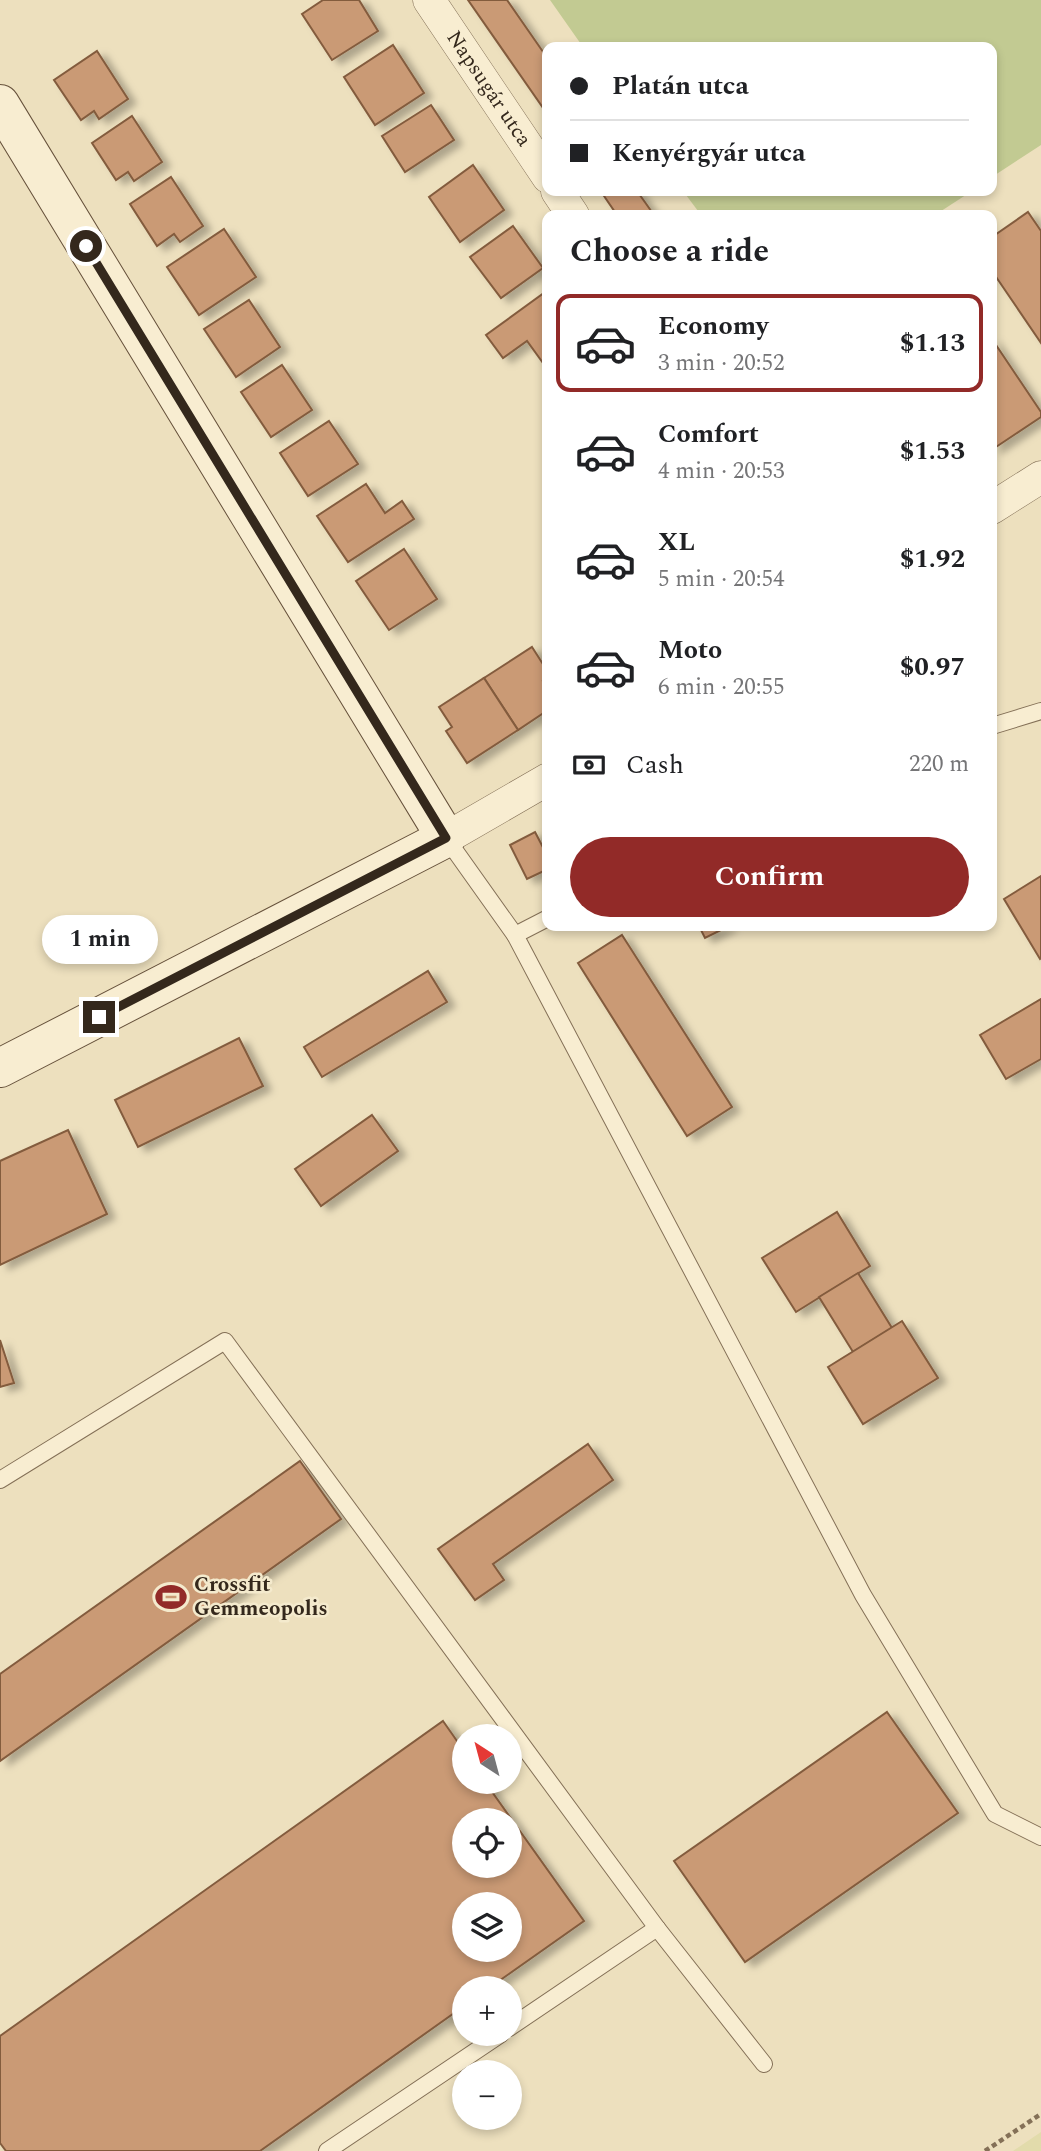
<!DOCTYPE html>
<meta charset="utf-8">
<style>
body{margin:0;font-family:Spectral,serif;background:#f2f2f2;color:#202124;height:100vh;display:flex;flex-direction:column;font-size:26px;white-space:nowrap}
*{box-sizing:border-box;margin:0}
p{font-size:23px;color:#757577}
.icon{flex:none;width:38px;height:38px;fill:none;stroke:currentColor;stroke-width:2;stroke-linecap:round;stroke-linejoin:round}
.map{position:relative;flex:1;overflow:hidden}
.side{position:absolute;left:542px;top:210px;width:455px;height:721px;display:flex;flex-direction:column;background:#fff;border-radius:14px;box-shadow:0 4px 10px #0003}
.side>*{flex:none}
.guide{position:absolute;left:542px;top:42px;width:455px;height:154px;border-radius:14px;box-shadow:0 4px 10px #0003;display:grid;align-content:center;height:154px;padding:0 28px;background:#fff}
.needle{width:46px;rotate:324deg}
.buttons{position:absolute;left:452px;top:1724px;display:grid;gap:14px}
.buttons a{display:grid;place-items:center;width:70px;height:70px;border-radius:50%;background:#fff;box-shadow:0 4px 10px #0003;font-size:35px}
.end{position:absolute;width:32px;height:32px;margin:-16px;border:9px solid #34281c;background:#fff;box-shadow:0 0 0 4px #fff}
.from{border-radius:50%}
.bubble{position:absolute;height:49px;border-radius:24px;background:#fff;box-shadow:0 4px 10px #0003;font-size:23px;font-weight:700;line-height:49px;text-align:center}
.guide b{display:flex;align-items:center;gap:24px;height:66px;font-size:26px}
.guide b+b{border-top:2px solid #e0e0e0}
.guide i{width:18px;height:18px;background:#202124}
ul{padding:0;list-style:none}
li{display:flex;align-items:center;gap:21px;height:98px;margin:0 14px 10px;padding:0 14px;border:4px solid transparent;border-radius:14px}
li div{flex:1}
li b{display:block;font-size:26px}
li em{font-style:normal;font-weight:700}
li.active{border-color:#922a28}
li>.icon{width:63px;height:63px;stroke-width:1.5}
h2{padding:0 28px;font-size:32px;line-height:84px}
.pay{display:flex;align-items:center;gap:18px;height:77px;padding:0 28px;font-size:26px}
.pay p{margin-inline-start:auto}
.button{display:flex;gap:14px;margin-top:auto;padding:14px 28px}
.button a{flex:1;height:80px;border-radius:42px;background:#922a28;color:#fff;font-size:28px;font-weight:700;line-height:80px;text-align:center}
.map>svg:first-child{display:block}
</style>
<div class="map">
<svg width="1041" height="2151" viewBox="0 0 1041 2151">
<defs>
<filter id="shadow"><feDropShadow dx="8" dy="4.5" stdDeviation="3.5" flood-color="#0004"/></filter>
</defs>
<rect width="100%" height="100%" fill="#ede0be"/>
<path fill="#e2dbab" d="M1041 2132V2151H1013Z"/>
<g fill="#c2ca92">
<path d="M550 0H1041V145L992 177V47H583Z"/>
<path d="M683 191H972L935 215H701Z"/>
</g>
<g fill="#ca9a74" stroke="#835b3e" stroke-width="2" fill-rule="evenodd" filter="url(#shadow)">
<path d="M323 0H359L378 31 332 60 302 14Z"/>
<path d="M468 0H507L548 59V115Z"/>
<path d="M393 45 424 93 375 125 344 77Z"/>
<path d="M97 51 128 99 99 119 94 111 81 120 54 80Z"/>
<path d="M431 105 454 140 405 172 382 136Z"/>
<path d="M132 116 162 162 134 181 128 172 116 180 92 143Z"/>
<path d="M473 165 504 210 460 242 429 197Z"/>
<path d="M171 177 203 226 180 242 174 234 157 246 130 204Z"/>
<path d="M605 191H637L654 215H617L602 193Z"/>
<path d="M1028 212 1041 231V343L992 271V237Z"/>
<path d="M513 226 543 268 501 298 470 257Z"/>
<path d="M224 229 256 277 199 315 167 267Z"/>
<path d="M548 290V360L543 363 527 341 503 358 486 335Z"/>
<path d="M249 300 280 347 236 377 204 329Z"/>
<path d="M992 339 1041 412V417L993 449Z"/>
<path d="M282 365 312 410 271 437 241 392Z"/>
<path d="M329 421 358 464 308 496 280 453Z"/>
<path d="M366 484 385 513 402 501 414 519 348 562 317 516Z"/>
<path d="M404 549 437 599 389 630 356 581Z"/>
<path d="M532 647 548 672V678L543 681 548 688V710L518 730 484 678Z"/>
<path d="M484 678 518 730 467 763 446 731 452 727 439 707Z"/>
<path d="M535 832 548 857V869L527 879 510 845Z"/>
<path d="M1041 876V958L1040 959 1004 899Z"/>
<path d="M699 926H729L705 938Z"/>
<path d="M622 935 732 1107 687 1136 578 963Z"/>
<path d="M428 971 447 1002 322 1077 304 1047Z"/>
<path d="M1041 999V1059L1006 1079 980 1035Z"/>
<path d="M239 1038 263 1086 138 1147 115 1100Z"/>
<path d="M372 1115 398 1151 321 1206 295 1169Z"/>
<path d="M68 1130 107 1214 0 1265V1161Z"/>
<path d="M837 1212 870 1266 796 1312 762 1258Z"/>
<path d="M858 1273 892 1328 853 1352 819 1297Z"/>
<path d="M902 1321 938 1378 863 1424 828 1367Z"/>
<path d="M0 1340 14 1383 0 1387Z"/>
<path d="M588 1444 613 1480 493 1564 504 1580 475 1600 438 1549Z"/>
<path d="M300 1461 341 1519 0 1761V1674Z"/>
<path d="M887 1712 958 1813 745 1962 674 1861Z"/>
<path d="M443 1721 464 1751V1782H485L584 1921 489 1988H464V2006L260 2151H6L0 2143V2036ZM464 1820H509V1866H464ZM464 1904H509V1950H464Z"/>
</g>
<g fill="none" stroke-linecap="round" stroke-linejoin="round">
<g stroke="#847057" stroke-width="18">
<g id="lane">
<path d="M992 726 1041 711"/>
<path d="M446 838 515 935 863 1595 995 1814 1041 1837"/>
<path d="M515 935 548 918"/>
<path d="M0 1480 225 1341 657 1928 764 2064"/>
<path d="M509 2028 657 1928"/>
<path d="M327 2151 501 2034"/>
</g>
</g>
<g stroke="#847057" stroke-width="33">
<g id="street">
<path id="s1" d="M429 0 548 177"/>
<path d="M557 191 573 215"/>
<path d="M992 508 1041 477"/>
<path d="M446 838 548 779"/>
</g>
</g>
<g stroke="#66513b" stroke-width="40">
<path id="secondary" d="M0 104 446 838 0 1068"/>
</g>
<path stroke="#847057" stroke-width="4.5" stroke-dasharray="5 3.5" stroke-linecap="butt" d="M985 2151 1041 2114"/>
<use href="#lane" stroke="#f8edd1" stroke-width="16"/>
<use href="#street" stroke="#f8edd1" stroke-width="32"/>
<use href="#secondary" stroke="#f8edd1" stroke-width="38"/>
</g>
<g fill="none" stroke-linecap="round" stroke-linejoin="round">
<path stroke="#34281c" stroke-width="9" d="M86 246 446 838 99 1017"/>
</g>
<defs>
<g id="stadium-bare" transform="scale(2.415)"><path d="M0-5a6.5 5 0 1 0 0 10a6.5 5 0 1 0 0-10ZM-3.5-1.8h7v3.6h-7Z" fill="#922a28" stroke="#f4eacd" stroke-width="2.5" paint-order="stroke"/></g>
</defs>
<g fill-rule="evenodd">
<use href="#stadium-bare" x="171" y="1597"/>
</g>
<g text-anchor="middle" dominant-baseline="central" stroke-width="5" stroke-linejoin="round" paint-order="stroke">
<g font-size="21" fill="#34281c" stroke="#f4eacd">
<text stroke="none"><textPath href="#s1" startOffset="107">Napsugár utca</textPath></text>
</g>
<g font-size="21" font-weight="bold" fill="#34281c" stroke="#f4eacd" text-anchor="start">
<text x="194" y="1585">Crossfit<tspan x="194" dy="24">Gemmeopolis</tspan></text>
</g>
</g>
</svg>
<div class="buttons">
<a><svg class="needle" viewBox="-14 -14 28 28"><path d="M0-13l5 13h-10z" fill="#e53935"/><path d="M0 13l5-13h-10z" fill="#757577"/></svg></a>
<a><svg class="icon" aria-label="locate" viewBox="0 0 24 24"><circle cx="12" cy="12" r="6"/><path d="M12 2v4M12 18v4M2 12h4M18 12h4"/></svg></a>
<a><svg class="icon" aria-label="layers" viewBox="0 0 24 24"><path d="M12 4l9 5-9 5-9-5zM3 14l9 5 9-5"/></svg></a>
<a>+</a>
<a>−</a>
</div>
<i class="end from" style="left:86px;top:246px"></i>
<i class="end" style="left:99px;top:1017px"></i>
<div class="bubble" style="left:42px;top:915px;width:116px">1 min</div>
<div class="guide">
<b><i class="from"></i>Platán utca</b>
<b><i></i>Kenyérgyár utca</b>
</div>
<section class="side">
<h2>Choose a ride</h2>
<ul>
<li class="active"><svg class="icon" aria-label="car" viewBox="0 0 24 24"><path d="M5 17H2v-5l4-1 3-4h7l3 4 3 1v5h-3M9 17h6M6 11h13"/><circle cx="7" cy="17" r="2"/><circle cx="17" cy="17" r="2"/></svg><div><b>Economy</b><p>3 min · 20:52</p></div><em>$1.13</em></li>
<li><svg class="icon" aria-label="car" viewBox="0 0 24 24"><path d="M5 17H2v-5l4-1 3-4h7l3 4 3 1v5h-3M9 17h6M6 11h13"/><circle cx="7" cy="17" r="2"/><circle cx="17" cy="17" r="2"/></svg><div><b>Comfort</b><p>4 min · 20:53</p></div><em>$1.53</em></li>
<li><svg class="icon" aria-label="car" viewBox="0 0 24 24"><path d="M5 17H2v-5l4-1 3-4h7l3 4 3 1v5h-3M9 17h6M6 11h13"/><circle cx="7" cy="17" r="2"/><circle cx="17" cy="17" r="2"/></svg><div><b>XL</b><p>5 min · 20:54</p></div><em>$1.92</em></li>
<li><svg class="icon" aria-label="car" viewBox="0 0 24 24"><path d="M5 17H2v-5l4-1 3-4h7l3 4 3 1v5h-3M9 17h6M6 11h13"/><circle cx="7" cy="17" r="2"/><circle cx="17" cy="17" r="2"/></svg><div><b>Moto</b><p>6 min · 20:55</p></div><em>$0.97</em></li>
</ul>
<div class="pay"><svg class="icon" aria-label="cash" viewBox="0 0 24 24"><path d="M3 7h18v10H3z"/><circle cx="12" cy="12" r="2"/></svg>Cash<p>220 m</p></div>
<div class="button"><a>Confirm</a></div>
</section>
</div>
